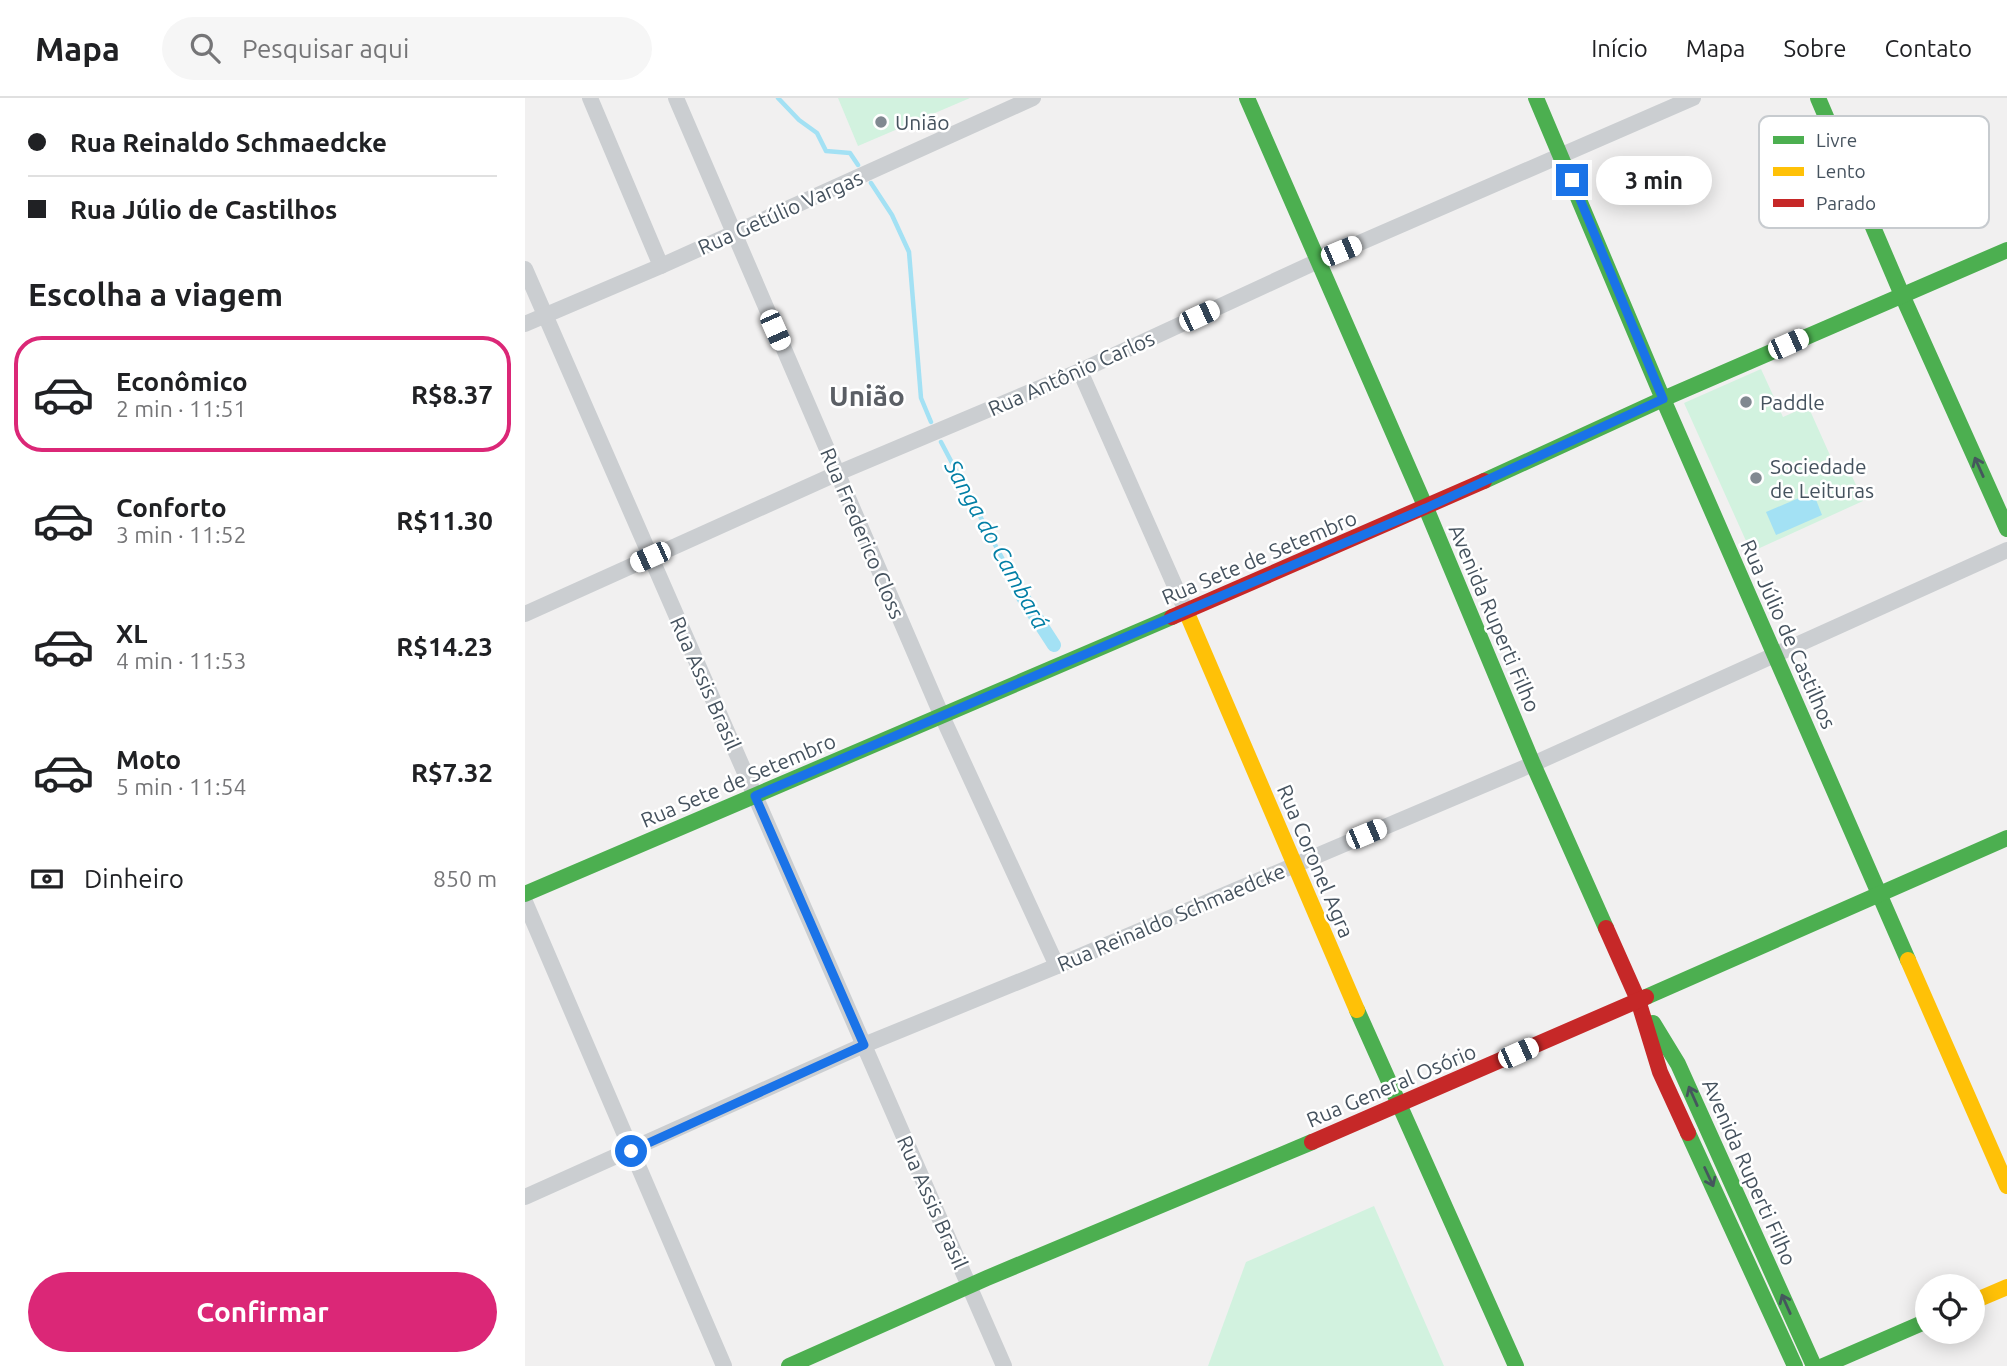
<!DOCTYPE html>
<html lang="pt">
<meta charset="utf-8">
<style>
body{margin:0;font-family:Ubuntu,sans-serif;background:#f6f6f6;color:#202124;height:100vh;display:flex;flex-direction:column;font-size:26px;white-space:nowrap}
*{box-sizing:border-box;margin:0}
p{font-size:23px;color:#757577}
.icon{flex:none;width:38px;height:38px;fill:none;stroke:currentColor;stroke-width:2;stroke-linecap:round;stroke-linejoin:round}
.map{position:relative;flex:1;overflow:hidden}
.details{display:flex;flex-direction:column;background:#fff;width:525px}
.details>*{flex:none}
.guide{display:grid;align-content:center;height:154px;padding:0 28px;background:#fff}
.tools{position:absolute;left:1390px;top:1176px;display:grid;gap:14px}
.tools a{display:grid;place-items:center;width:70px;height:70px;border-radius:50%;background:#fff;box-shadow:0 4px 18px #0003;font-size:35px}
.end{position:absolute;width:32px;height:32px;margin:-16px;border:9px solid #1a73e8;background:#fff;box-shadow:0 0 0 4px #fff}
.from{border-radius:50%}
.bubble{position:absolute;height:49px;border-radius:24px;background:#fff;box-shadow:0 4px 18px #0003;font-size:23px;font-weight:600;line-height:49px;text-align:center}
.car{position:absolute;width:21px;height:42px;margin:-21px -10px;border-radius:9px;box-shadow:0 0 5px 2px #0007;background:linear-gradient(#fff 24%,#345 0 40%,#fff 0 76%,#345 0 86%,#fff 0)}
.guide b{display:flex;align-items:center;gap:24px;height:66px;font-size:26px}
.guide b+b{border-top:2px solid #e0e0e0}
.guide i{width:18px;height:18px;background:#202124}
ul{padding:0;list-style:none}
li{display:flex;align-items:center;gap:21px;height:116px;margin:0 14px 10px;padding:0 14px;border:4px solid transparent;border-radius:28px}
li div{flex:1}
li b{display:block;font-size:26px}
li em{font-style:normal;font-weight:600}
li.selected{border-color:#db2777}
li>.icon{width:63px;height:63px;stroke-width:1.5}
h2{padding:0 28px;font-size:32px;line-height:84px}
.pay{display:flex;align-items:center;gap:18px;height:77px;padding:0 28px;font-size:26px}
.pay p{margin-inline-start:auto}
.primary-button{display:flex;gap:14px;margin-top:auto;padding:14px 28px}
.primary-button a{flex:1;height:80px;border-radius:42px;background:#db2777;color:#fff;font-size:28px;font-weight:600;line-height:80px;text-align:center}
header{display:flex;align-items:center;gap:42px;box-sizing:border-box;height:98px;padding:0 35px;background:#fff;border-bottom:2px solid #e0e0e0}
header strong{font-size:33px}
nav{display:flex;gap:38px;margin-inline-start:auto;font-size:24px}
.search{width:490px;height:63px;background:#f6f6f6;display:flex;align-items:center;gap:18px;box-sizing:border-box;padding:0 24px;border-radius:38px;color:#757577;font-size:26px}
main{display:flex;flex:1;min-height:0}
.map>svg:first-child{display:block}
</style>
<header>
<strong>Mapa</strong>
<div class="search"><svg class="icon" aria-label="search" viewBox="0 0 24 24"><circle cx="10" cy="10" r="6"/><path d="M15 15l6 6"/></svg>Pesquisar aqui</div>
<nav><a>Início</a><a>Mapa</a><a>Sobre</a><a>Contato</a></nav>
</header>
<main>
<section class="details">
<div class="guide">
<b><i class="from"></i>Rua Reinaldo Schmaedcke</b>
<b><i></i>Rua Júlio de Castilhos</b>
</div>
<h2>Escolha a viagem</h2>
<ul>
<li class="selected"><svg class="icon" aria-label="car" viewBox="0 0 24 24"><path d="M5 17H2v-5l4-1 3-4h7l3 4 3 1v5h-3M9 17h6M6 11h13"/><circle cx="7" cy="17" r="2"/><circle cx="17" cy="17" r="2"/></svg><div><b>Econômico</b><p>2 min · 11:51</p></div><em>R$8.37</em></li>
<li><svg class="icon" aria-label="car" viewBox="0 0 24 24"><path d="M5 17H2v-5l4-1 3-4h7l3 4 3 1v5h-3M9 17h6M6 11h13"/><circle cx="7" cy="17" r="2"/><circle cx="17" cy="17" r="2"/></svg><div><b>Conforto</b><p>3 min · 11:52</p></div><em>R$11.30</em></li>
<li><svg class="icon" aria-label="car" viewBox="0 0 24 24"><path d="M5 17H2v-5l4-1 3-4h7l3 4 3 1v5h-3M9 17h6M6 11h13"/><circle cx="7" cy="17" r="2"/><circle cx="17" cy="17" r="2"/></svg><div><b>XL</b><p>4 min · 11:53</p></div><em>R$14.23</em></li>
<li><svg class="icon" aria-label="car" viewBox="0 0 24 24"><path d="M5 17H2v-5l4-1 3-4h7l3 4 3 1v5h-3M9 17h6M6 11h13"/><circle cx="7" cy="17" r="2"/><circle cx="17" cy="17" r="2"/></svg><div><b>Moto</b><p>5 min · 11:54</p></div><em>R$7.32</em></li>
</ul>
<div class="pay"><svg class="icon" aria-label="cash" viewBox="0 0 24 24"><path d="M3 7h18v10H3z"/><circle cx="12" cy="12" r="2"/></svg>Dinheiro<p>850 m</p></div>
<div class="primary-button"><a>Confirmar</a></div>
</section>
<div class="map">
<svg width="1482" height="1268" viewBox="0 0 1482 1268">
<rect width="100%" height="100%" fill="#f1f0f0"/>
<g fill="#d2f2df">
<path d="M313 0H445L333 48Z"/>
<path d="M1236 271 1258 319 1283 308 1312 373 1323 369 1338 403 1226 454 1159 305Z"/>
<path d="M849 1108 919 1268H683L721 1164Z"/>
</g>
<path fill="#a3e1f4" d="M1288 394 1297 417 1251 437 1241 414Z"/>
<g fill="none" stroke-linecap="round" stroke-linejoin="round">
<g stroke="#a3e1f4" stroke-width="4.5">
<path d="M253 0 274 22 292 35 301 53 325 55 333 67"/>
<path d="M346 85 367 117 384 154 396 300 406 324"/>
<path d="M416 344 496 496"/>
</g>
<path stroke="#a3e1f4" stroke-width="14" d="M496 496 529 547"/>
<g stroke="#cbced1" stroke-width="16">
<path d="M65 0 136 168"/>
<path d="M151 0 416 616 532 868"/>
<path d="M0 171 479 1268"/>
<path d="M0 226 136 168 508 0"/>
<path d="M555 273 661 513"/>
<path d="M0 516 313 375 555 273 793 163 1168 0"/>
<path d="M0 804 199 1268"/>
<path d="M0 1099 339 947 532 868 1008 666 1482 452"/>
</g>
<g stroke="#4caf50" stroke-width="16">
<path d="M722 0 901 410 1008 666 1081 830"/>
<path d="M1011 0 1138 301 1383 862"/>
<path d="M1293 0 1377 197 1482 431"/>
<path d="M959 383 1138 301 1482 152"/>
<path d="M0 796 647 519"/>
<path d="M1121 899 1482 740"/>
<path d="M832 912 991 1268"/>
<path d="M1128 925 1153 966 1289 1268"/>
<path d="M1163 1035 1270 1268"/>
<path d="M264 1268 462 1180 787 1044"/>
<path d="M1298 1268 1402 1223"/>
</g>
<g stroke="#ffc107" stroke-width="16">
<path d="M661 513 832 912"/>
<path d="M1383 862 1482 1088"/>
<path d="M1447 1204 1482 1189"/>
</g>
<g stroke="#c62828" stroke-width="16">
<path d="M647 519 959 383"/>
<path d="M1081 830 1113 902 1135 974 1163 1035"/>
<path d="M787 1044 1121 899"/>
</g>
</g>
<defs><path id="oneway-shaft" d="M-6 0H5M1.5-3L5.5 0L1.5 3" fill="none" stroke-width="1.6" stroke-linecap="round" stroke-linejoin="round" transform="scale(1.75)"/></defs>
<g stroke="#45575d">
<use href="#oneway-shaft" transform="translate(1454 369) rotate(-114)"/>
<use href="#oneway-shaft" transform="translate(1168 998) rotate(-114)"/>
<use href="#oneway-shaft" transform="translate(1184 1079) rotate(65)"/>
<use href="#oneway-shaft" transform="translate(1261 1206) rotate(-114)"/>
</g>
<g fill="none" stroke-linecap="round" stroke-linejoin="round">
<path stroke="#1a73e8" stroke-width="9" d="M106 1053 339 947 230 698 901 410 1138 301 1047 82"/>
</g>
<g fill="#818991" stroke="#fff" stroke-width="2.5">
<circle cx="356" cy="24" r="7"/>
<circle cx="1221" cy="304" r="7"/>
<circle cx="1231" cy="380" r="7"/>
</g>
<g text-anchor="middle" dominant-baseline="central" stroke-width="5" stroke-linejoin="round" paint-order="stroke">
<g font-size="21" fill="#45525e" stroke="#fff" text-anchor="start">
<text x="370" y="24">União</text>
<text x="1235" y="304">Paddle</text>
<text x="1245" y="368">Sociedade<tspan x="1245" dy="24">de Leituras</tspan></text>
</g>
<g font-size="21" fill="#45525e" stroke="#fff">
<text transform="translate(255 114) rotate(-24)">Rua Getúlio Vargas</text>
<text transform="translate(546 275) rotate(-24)">Rua Antônio Carlos</text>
<text transform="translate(338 435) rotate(67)">Rua Frederico Closs</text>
<text transform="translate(734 459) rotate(-23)">Rua Sete de Setembro</text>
<text transform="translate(970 520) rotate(67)">Avenida Ruperti Filho</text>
<text transform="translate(1264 536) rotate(66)">Rua Júlio de Castilhos</text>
<text transform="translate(181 585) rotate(66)">Rua Assis Brasil</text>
<text transform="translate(213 682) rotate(-23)">Rua Sete de Setembro</text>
<text transform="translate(791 763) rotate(67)">Rua Coronel Agra</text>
<text transform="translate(646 819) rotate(-23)">Rua Reinaldo Schmaedcke</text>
<text transform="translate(866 987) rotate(-23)">Rua General Osório</text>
<text transform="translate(1225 1074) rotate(66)">Avenida Ruperti Filho</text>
<text transform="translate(408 1104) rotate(66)">Rua Assis Brasil</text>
</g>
<g font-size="23" font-style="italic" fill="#027fa6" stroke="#fff">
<text transform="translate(472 446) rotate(61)">Sanga do Cambará</text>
</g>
<g font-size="28" font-weight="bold" fill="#5b5f65" stroke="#fff">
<text x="342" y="297">União</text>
</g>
</g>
<rect x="1234" y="18" width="230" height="112" rx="10" fill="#fff" stroke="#c7cbcf" stroke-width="2"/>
<rect x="1248" y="38" width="31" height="8" fill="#4caf50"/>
<rect x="1248" y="69" width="31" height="9" fill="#ffc107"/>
<rect x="1248" y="101" width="31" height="8" fill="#c62828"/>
<g font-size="19" fill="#45525e">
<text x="1291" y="49">Livre</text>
<text x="1291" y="80">Lento</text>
<text x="1291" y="112">Parado</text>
</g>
</svg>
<div class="tools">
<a><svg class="icon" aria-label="locate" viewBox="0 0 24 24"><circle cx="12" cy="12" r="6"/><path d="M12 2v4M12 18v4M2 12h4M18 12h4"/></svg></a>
</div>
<i class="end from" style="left:106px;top:1053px"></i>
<i class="end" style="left:1047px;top:82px"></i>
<div class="bubble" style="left:1071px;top:58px;width:116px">3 min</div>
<i class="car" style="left:816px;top:153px;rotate:67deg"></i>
<i class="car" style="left:674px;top:218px;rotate:65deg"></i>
<i class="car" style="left:250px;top:232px;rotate:156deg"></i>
<i class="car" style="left:1263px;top:246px;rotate:66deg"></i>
<i class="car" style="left:125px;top:459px;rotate:246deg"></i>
<i class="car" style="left:841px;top:736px;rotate:67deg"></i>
<i class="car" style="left:993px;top:955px;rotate:66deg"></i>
</div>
</main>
